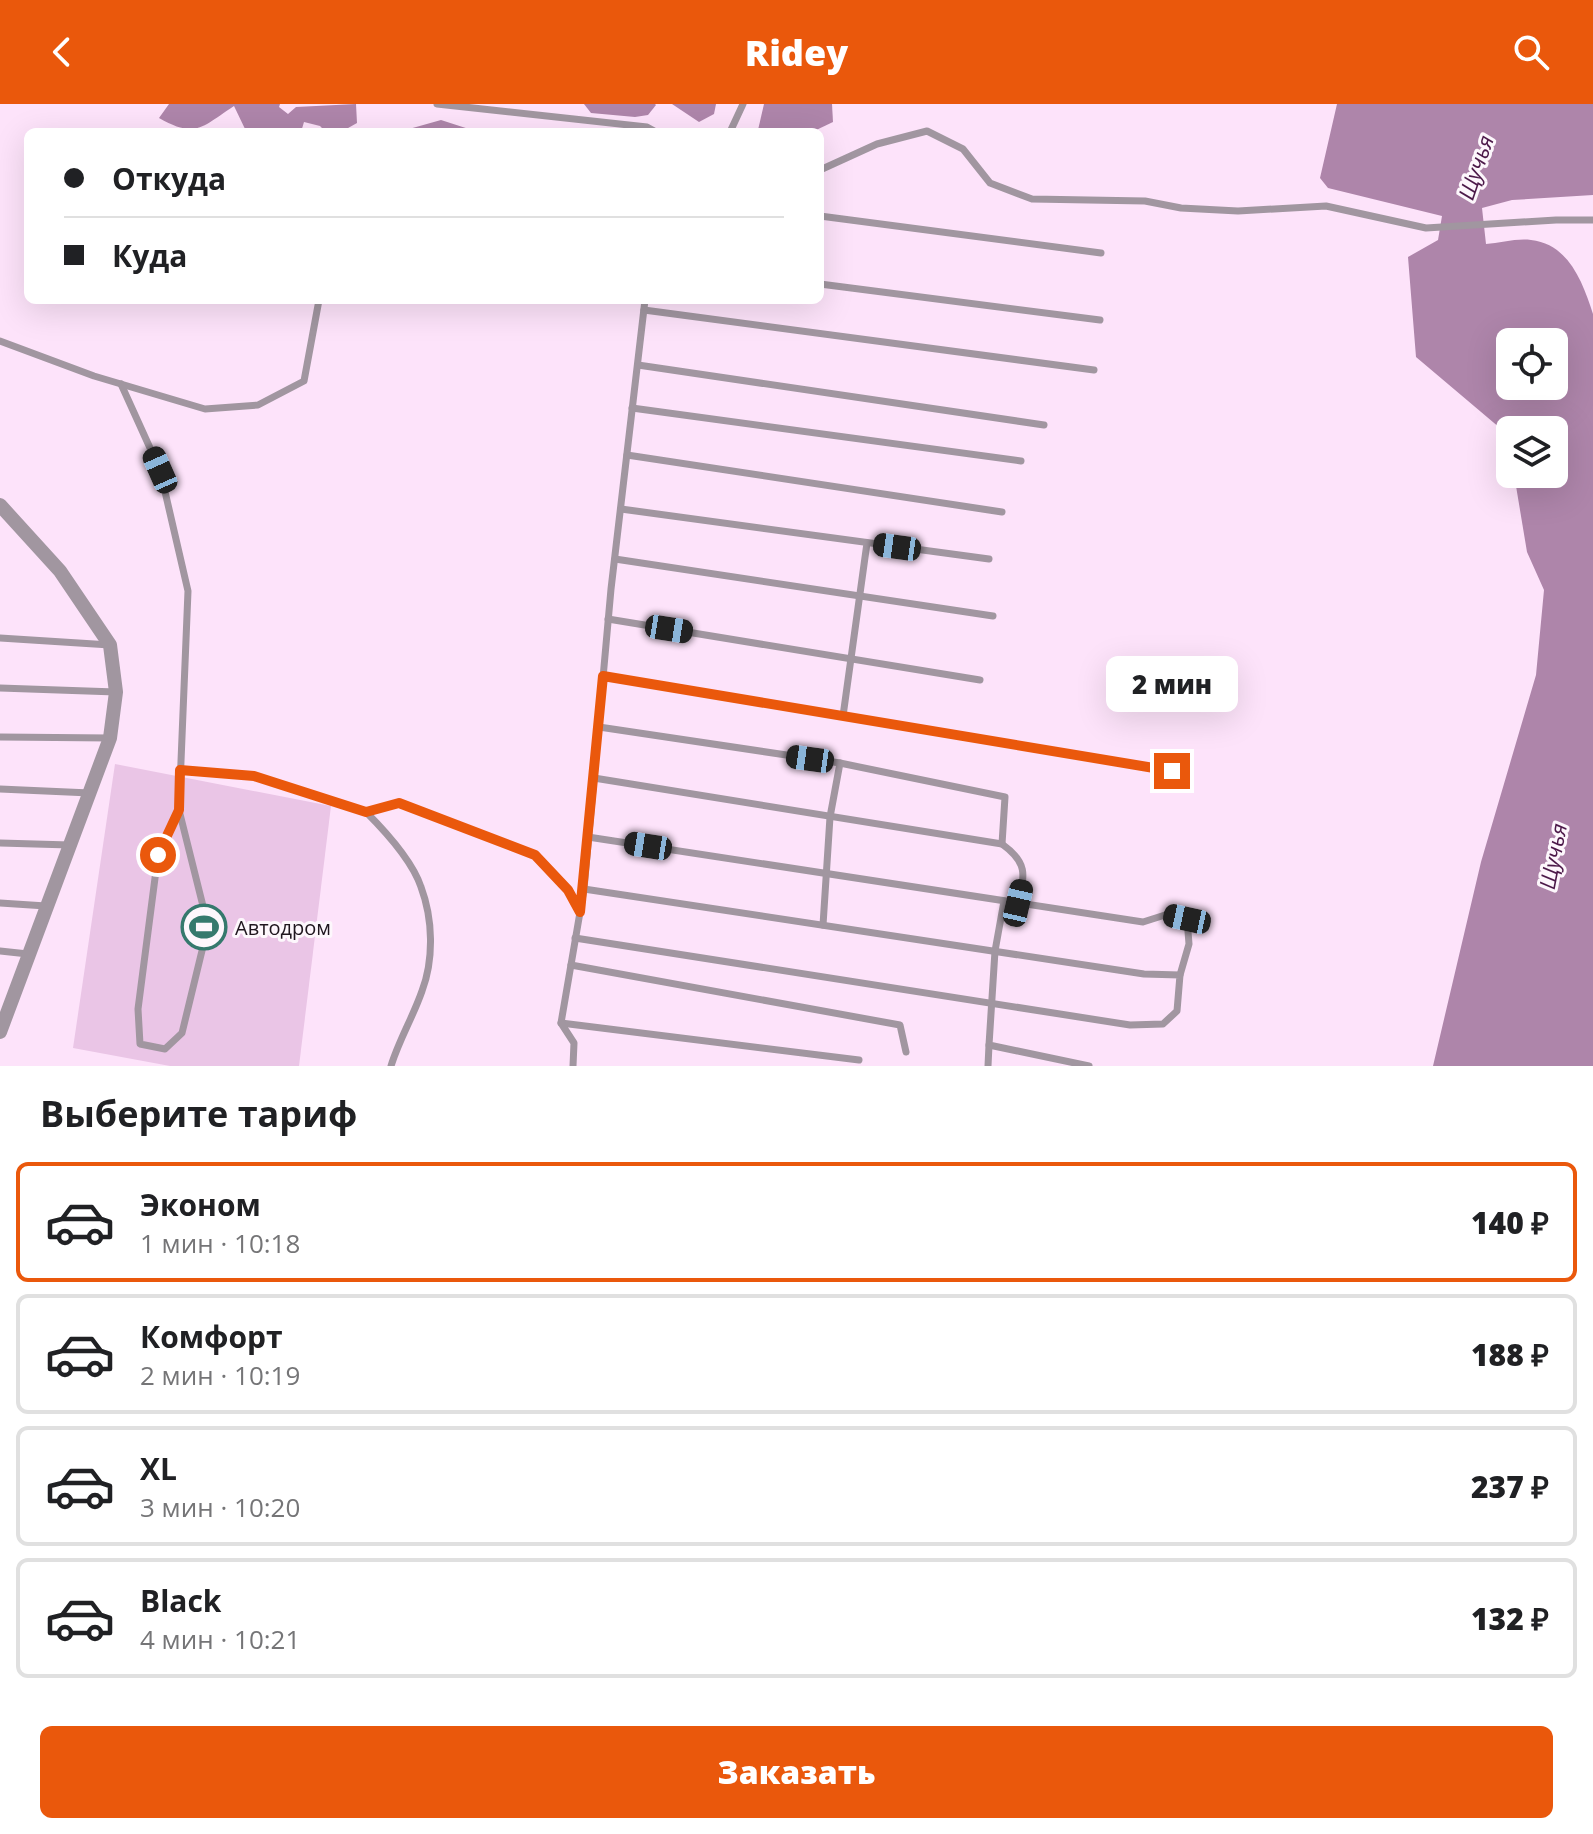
<!DOCTYPE html>
<html lang="ru">
<meta charset="utf-8">
<style>
body{margin:0;font-family:"Open Sans",sans-serif;background:#f2f2f2;color:#202124;height:100vh;display:flex;flex-direction:column;font-size:30px;white-space:nowrap}
*{box-sizing:border-box;margin:0}
p{font-size:26px;color:#757577}
.icon{flex:none;width:44px;height:44px;fill:none;stroke:currentColor;stroke-width:2;stroke-linecap:round;stroke-linejoin:round}
.map{position:relative;height:962px;overflow:hidden}
.panel{display:flex;flex-direction:column;background:#fff;flex:1}
.panel>*{flex:none}
.guide{position:absolute;left:24px;top:24px;width:800px;height:176px;border-radius:12px;box-shadow:0 8px 32px #0002;display:grid;align-content:center;height:176px;padding:0 40px;background:#fff}
.tools{position:absolute;left:1496px;top:224px;display:grid;gap:16px}
.tools a{display:grid;place-items:center;width:72px;height:72px;border-radius:12px;background:#fff;box-shadow:0 8px 32px #0002;font-size:40px}
.end{position:absolute;width:36px;height:36px;margin:-18px;border:10px solid #ea580c;background:#fff;box-shadow:0 0 0 4px #fff}
.from{border-radius:50%}
.bubble{position:absolute;height:56px;border-radius:12px;background:#fff;box-shadow:0 8px 32px #0002;font-size:26px;font-weight:800;line-height:56px;text-align:center}
.car{position:absolute;width:24px;height:48px;margin:-24px -12px;border-radius:10px;box-shadow:0 0 6px 2px #0007;background:linear-gradient(#222 24%,#8ab4d8 0 40%,#222 0 76%,#8ab4d8 0 86%,#222 0)}
.guide b{display:flex;align-items:center;gap:28px;height:76px;font-size:30px}
.guide b+b{border-top:2px solid #e0e0e0}
.guide i{width:20px;height:20px;background:#202124}
ul{padding:0;list-style:none}
li{display:flex;align-items:center;gap:24px;height:120px;margin:0 16px 12px;padding:0 24px;border:4px solid #e0e0e0;border-radius:12px}
li div{flex:1}
li b{display:block;font-size:30px}
li em{font-style:normal;font-weight:800}
li.on{border-color:#ea580c}
li>.icon{width:72px;height:72px;stroke-width:1.5}
h2{padding:0 40px;font-size:36px;line-height:96px}
.button{display:flex;gap:16px;margin-top:auto;padding:16px 40px}
.button a{flex:1;height:92px;border-radius:12px;background:#ea580c;color:#fff;font-size:32px;font-weight:800;line-height:92px;text-align:center}
header{display:flex;justify-content:space-between;align-items:center;height:104px;padding:0 40px;background:#ea580c;color:#fff;font-size:36px;font-weight:800}
.map>svg:first-child{display:block}
</style>
<header><svg class="icon" aria-label="back" viewBox="0 0 24 24"><path d="M15 5l-7 7 7 7"/></svg>Ridey<svg class="icon" aria-label="search" viewBox="0 0 24 24"><circle cx="10" cy="10" r="6"/><path d="M15 15l6 6"/></svg></header>
<div class="map">
<svg width="1593" height="962" viewBox="0 0 1593 962">
<rect width="100%" height="100%" fill="#fde3fa"/>
<path fill="#eac5e6" d="M115 660 331 702 299 962H170L73 944Z"/>
<g fill="#ae85aa" fill-rule="evenodd">
<path d="M169 0H280L279 3 288 10 296 3 356 0 357 19 341 28H326L320 22 304 18 301 28 246 27 234 2C202 23 196 35 159 14Z"/>
<path d="M584 0H655L656 1 648 11 635 13 591 9Z"/>
<path d="M672 0H716L714 10 699 18Z"/>
<path d="M764 0H832L833 18 812 28H760L758 26Z"/>
<path d="M1337 0H1593V91L1512 96 1482 104 1486 140C1500 139 1517 134 1531 136 1569 140 1583 179 1593 210V962H1433L1481 758 1536 571 1544 486 1527 448 1514 370H1554V326H1510V338L1500 324 1416 253 1408 153 1438 136 1442 112 1328 84 1320 74ZM1510 238H1554V282H1510Z"/>
<path d="M441 16 475 27 512 25 517 28H415L409 25Z"/>
</g>
<g fill="none" stroke-linecap="round" stroke-linejoin="round">
<g stroke="#a196a0" stroke-width="7">
<path d="M437 0 647 23 656 28"/>
<path d="M730 28 743 0"/>
<path d="M820 66 877 40 927 27 963 45 990 79 1032 95 1145 97 1181 104 1238 107 1326 102 1426 124 1556 116H1593"/>
<path d="M820 112 1101 149"/>
<path d="M820 180 1100 216"/>
<path d="M644 206 1094 266"/>
<path d="M0 237 94 272 205 305 258 301 304 277 319 196"/>
<path d="M638 261 1044 321"/>
<path d="M121 280 160 366 188 487 179 706 158 751 138 905 140 940 165 945 182 929 208 822 179 706"/>
<path d="M632 304 1021 357"/>
<path d="M627 351 1002 408"/>
<path d="M621 405 989 455"/>
<path d="M615 455 993 512"/>
<path d="M608 515 980 576"/>
<path d="M0 534 110 541"/>
<path d="M603 572 1172 667"/>
<path d="M0 584 116 588"/>
<path d="M843 612 867 439"/>
<path d="M599 623 840 659 1005 693 1002 740C1028 759 1025 770 1018 799"/>
<path d="M0 633 110 634"/>
<path d="M180 666 254 672 366 708 399 699 535 751 568 786 580 808"/>
<path d="M594 674 1002 740"/>
<path d="M0 685 90 689"/>
<path d="M366 708C386 728 412 756 421 783 433 815 434 855 422 887 413 913 399 936 391 962"/>
<path d="M588 733 1143 818 1165 811 1187 815 1189 840 1180 871"/>
<path d="M0 739 70 741"/>
<path d="M1004 797 995 847 989 941 1089 962"/>
<path d="M0 799 46 802"/>
<path d="M823 821 830 713 840 659"/>
<path d="M575 834 1130 921 1163 920 1177 907 1180 871 1144 870 584 785"/>
<path d="M0 847 28 850"/>
<path d="M571 861 900 921 906 948"/>
<path d="M561 919 859 956"/>
<path d="M573 962 574 939 561 919 584 785 611 485 645 196"/>
<path d="M988 962 989 941"/>
</g>
<path stroke="#a196a0" stroke-width="14" d="M0 401 60 467 110 541 116 588 110 634 0 928"/>
</g>
<g fill="none" stroke-linecap="round" stroke-linejoin="round">
<path stroke="#ea580c" stroke-width="10" d="M158 751 179 706 180 666 254 672 366 708 399 699 535 751 568 786 580 808 603 572 1172 667"/>
</g>
<defs>
<g id="stadium-ring" transform="scale(2.3)"><circle r="9.5" fill="#fdf7fc" stroke="#35796d" stroke-width="1.5"/><path d="M0-5a6.5 5 0 1 0 0 10a6.5 5 0 1 0 0-10ZM-3.5-1.8h7v3.6h-7Z" fill="#35796d"/></g>
</defs>
<g fill-rule="evenodd">
<use href="#stadium-ring" x="204" y="823"/>
</g>
<g text-anchor="middle" dominant-baseline="central" stroke-width="6" stroke-linejoin="round" paint-order="stroke">
<g font-size="20" fill="#1f161e" stroke="#fdf7fc" text-anchor="start">
<text x="235" y="823">Автодром</text>
</g>
<g font-size="22" font-style="italic" fill="#4c1949" stroke="#fdf7fc">
<text transform="translate(1475 63) rotate(-71)">Щучья</text>
<text transform="translate(1552 752) rotate(-79)">Щучья</text>
</g>
</g>
</svg>
<div class="tools">
<a><svg class="icon" aria-label="locate" viewBox="0 0 24 24"><circle cx="12" cy="12" r="6"/><path d="M12 2v4M12 18v4M2 12h4M18 12h4"/></svg></a>
<a><svg class="icon" aria-label="layers" viewBox="0 0 24 24"><path d="M12 4l9 5-9 5-9-5zM3 14l9 5 9-5"/></svg></a>
</div>
<i class="end from" style="left:158px;top:751px"></i>
<i class="end" style="left:1172px;top:667px"></i>
<div class="bubble" style="left:1106px;top:552px;width:132px">2 мин</div>
<i class="car" style="left:160px;top:366px;rotate:336deg"></i>
<i class="car" style="left:897px;top:443px;rotate:278deg"></i>
<i class="car" style="left:669px;top:525px;rotate:99deg"></i>
<i class="car" style="left:810px;top:655px;rotate:278deg"></i>
<i class="car" style="left:648px;top:742px;rotate:279deg"></i>
<i class="car" style="left:1018px;top:799px;rotate:13deg"></i>
<i class="car" style="left:1187px;top:815px;rotate:282deg"></i>
<div class="guide">
<b><i class="from"></i>Откуда</b>
<b><i></i>Куда</b>
</div>
</div>
<section class="panel">
<h2>Выберите тариф</h2>
<ul>
<li class="on"><svg class="icon" aria-label="car" viewBox="0 0 24 24"><path d="M5 17H2v-5l4-1 3-4h7l3 4 3 1v5h-3M9 17h6M6 11h13"/><circle cx="7" cy="17" r="2"/><circle cx="17" cy="17" r="2"/></svg><div><b>Эконом</b><p>1 мин · 10:18</p></div><em>140 ₽</em></li>
<li><svg class="icon" aria-label="car" viewBox="0 0 24 24"><path d="M5 17H2v-5l4-1 3-4h7l3 4 3 1v5h-3M9 17h6M6 11h13"/><circle cx="7" cy="17" r="2"/><circle cx="17" cy="17" r="2"/></svg><div><b>Комфорт</b><p>2 мин · 10:19</p></div><em>188 ₽</em></li>
<li><svg class="icon" aria-label="car" viewBox="0 0 24 24"><path d="M5 17H2v-5l4-1 3-4h7l3 4 3 1v5h-3M9 17h6M6 11h13"/><circle cx="7" cy="17" r="2"/><circle cx="17" cy="17" r="2"/></svg><div><b>XL</b><p>3 мин · 10:20</p></div><em>237 ₽</em></li>
<li><svg class="icon" aria-label="car" viewBox="0 0 24 24"><path d="M5 17H2v-5l4-1 3-4h7l3 4 3 1v5h-3M9 17h6M6 11h13"/><circle cx="7" cy="17" r="2"/><circle cx="17" cy="17" r="2"/></svg><div><b>Black</b><p>4 мин · 10:21</p></div><em>132 ₽</em></li>
</ul>
<div class="button"><a>Заказать</a></div>
</section>
